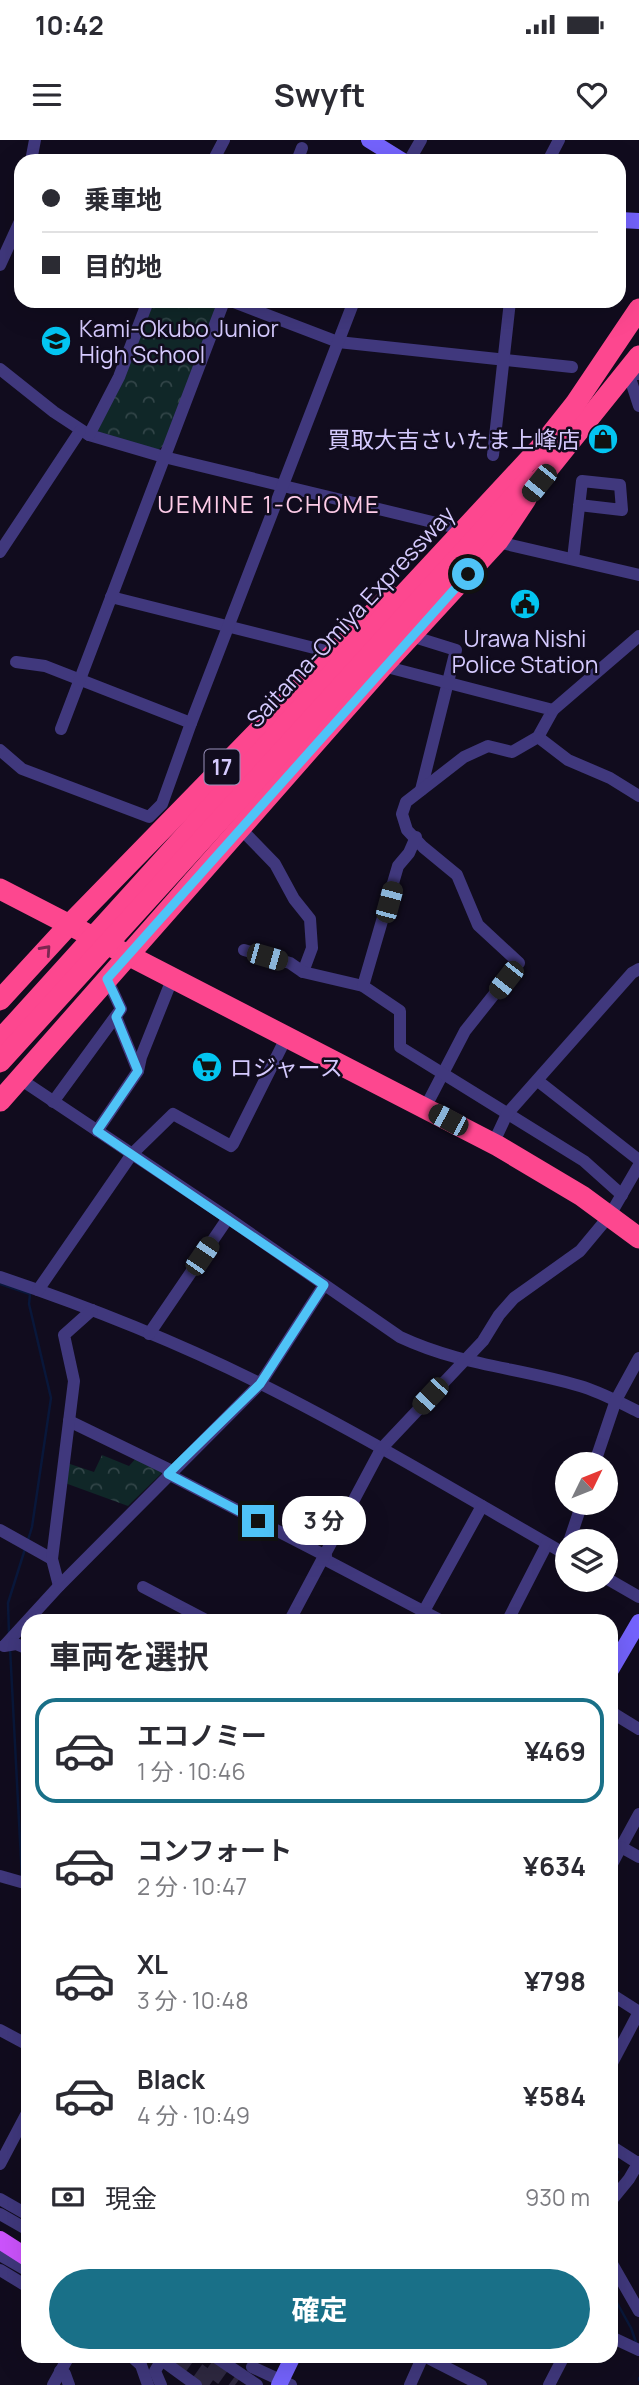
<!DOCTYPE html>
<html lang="ja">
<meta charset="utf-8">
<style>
body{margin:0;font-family:Manrope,"Noto Sans JP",sans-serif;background:#f7f7f7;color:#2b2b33;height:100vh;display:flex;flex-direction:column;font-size:26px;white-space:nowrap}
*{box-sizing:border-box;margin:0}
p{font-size:23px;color:#7c7c81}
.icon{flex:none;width:38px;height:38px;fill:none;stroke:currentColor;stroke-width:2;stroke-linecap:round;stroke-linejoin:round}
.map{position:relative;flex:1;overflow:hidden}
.panel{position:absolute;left:21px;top:1474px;width:597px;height:749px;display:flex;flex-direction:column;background:#fff;border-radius:21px;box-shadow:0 7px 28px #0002}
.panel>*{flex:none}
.banner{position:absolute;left:14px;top:14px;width:612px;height:154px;border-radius:21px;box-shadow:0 7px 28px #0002;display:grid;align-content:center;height:154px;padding:0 28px;background:#fff}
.needle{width:46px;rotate:47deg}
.buttons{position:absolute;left:555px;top:1312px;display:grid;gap:14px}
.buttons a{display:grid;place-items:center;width:63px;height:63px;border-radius:50%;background:#fff;box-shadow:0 7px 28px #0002;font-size:35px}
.end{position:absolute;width:32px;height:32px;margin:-16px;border:9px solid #4fc3f7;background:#111;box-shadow:0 0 0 4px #111}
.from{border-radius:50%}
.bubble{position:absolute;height:49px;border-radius:24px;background:#fff;box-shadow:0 7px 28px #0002;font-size:23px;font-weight:700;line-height:49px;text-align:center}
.car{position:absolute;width:21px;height:42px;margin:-21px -10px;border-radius:9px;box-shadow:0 0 5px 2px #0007;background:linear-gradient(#222 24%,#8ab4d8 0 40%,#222 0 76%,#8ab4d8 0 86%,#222 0)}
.banner b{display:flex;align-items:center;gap:24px;height:66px;font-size:26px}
.banner b+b{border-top:2px solid #e1e1e2}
.banner i{width:18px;height:18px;background:#2b2b33}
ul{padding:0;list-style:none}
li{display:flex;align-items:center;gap:21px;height:105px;margin:0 14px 10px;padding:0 14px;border:4px solid transparent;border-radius:21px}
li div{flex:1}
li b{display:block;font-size:26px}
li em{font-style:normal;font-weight:700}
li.selected{border-color:#197088}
li>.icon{width:63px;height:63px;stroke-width:1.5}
h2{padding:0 28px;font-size:32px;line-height:84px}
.pay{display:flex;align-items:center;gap:18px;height:77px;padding:0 28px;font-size:26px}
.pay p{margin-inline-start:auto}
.action{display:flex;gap:14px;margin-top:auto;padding:14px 28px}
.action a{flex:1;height:80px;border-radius:42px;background:#197088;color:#fff;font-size:28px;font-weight:700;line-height:80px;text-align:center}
.status{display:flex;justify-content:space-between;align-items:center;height:49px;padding:0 35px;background:#fff;direction:ltr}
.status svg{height:19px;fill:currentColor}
header{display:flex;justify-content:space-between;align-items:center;height:91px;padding:0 28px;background:#fff;font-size:32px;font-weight:700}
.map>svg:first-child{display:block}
</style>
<div class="status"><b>10:42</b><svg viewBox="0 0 49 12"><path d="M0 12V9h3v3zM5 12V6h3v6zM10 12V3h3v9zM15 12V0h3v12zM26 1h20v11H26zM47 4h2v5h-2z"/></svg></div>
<header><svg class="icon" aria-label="menu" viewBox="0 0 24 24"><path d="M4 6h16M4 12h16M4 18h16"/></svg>Swyft<svg class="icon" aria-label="heart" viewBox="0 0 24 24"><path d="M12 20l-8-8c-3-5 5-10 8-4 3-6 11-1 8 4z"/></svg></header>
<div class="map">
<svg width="639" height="2245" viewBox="0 0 639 2245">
<defs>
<pattern id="park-crowns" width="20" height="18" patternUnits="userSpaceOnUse" patternTransform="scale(1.75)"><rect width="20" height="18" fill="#102728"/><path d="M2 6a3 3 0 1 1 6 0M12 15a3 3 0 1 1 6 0" fill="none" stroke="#324548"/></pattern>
</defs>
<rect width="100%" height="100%" fill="#110c1e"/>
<g fill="url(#park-crowns)">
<path d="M152 161H221L168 301 158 310 99 294 97 288Z"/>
<path d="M102 1315 129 1326 138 1316 164 1331 128 1366 65 1343 67 1323 94 1332Z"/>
</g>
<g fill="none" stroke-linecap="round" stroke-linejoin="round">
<g stroke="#09173a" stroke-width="2.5">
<path d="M0 1144 30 1154 29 1164 51 1258 32 1387 28 1400"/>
<path d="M9 1494 8 1463 25 1409"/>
<path d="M10 1508 22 1739"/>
<path d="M22 1746 28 1816"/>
<path d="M611 2041 618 2032"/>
<path d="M611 2152 631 2188 637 2205"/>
<path d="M639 2238V2240"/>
</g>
<g stroke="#2e2840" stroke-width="18" stroke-dasharray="18 9" stroke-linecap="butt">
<path d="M175 2216 216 2245"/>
<path d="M209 2226 235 2245"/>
</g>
<g stroke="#40387d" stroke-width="12">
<path d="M31 21 35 0"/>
<path d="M213 21 224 0"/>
<path d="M297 21 302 8"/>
<path d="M409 21 421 0"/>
<path d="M548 21 559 0"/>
<path d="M0 125 21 79"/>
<path d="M231 161 338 202 572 227"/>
<path d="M0 229 54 272 89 295 164 317 457 388"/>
<path d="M639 234 628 232 639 266"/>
<path d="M89 295 119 237 148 161"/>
<path d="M493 315 510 161"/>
<path d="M493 401 639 435"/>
<path d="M0 412 80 291"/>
<path d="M573 419 582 341 620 345 622 370 579 365"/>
<path d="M111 457 334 513"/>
<path d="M411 496 456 510 421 650"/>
<path d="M16 522 45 526 191 583"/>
<path d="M383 526 553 570 538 597 512 612 488 606 464 617 406 662 402 674 407 690 423 707 457 735 478 785 519 823 465 891 425 968"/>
<path d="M553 570 639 496"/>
<path d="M61 589 224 161"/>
<path d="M538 597 568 620 610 638 639 656"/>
<path d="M0 610 22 629 149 677 162 664 191 583 354 161"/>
<path d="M240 688 275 724 294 759 310 779 312 808 303 832"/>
<path d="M244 810 290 823 303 832 363 846 400 871V907L584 1021 622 1055"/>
<path d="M363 846 398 726 409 713 416 697"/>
<path d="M116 877 138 931"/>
<path d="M20 939 228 1078"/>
<path d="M538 941 639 1020"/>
<path d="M53 962 121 869 107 839"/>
<path d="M97 991 138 931 141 917 169 847"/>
<path d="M493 1004 507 974 632 833 639 829"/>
<path d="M0 1137C89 1167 177 1202 261 1244 365 1296 466 1357 567 1415"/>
<path d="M38 1150 132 1014 173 974 231 1006 233 1004 287 896"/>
<path d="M149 1194 228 1078 400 1197C462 1226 517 1227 580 1246 601 1252 620 1263 639 1272"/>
<path d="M69 1281 172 1331"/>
<path d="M594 1325 616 1260 639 1218"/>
<path d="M168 1334 326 1416"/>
<path d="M0 1390 52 1419"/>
<path d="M569 1402 582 1363"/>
<path d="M324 1419 440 1480"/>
<path d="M606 1438 639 1457"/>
<path d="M59 1446 52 1419 74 1241 64 1195 92 1170"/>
<path d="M143 1447 206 1480"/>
<path d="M290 1480 381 1309 483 1201 499 1175 514 1158 580 1111 610 1075 639 1025"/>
<path d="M419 1480 482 1366"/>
<path d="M508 1480 547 1404"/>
<path d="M5 1505 59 1446 260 1244 324 1145"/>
<path d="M4 1506 16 1504 28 1509"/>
<path d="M611 1572 639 1589"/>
<path d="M639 1674 621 1707 639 1717"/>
<path d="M611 1726 621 1707"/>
<path d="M0 1736 28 1744"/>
<path d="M611 1854 639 1872"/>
<path d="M0 1890 28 1905"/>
<path d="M611 1925 639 1872"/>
<path d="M611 2006 639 2024"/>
<path d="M0 2024 28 1971"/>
<path d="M0 2059 28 2075"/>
<path d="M611 2061 629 2039 639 2022"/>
<path d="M0 2074 28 2090"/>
<path d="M0 2115 28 2131"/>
<path d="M611 2122 639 2171"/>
<path d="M0 2130 28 2147"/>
<path d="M611 2197 639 2210"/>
<path d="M131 2216 141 2225 148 2245"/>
<path d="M156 2216 196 2245"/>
<path d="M214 2216 257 2245"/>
<path d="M424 2216 481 2245"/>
<path d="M252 2227 291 2245"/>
<path d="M60 2231 65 2234 69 2245"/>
<path d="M53 2245 69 2216"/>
<path d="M161 2245 155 2231 164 2216"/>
<path d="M410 2245 423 2216"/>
<path d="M549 2245 564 2216"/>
</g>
<g stroke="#7463fd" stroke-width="16">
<path d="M369 0 403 21"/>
<path d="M620 80 639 81"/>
<path d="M611 1530 639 1482"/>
<path d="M279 2245 293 2216"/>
</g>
<path stroke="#cc53fd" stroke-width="18" d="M0 2100 28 2118"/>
<g stroke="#fd478f" stroke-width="21">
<path d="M520 364 639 216"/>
<path d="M0 749 498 1006 582 1056 639 1098"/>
<path d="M0 860 69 785 390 456"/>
<path d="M0 961 383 526 498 401 526 359"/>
</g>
<g stroke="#fd478f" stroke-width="21">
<path d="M0 900 407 451 540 308 575 264 639 169"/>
<path d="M0 922 528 341"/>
</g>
</g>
<defs><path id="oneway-chevron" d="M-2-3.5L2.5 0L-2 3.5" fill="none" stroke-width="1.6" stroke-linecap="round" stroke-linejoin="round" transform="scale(1.75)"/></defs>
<use stroke="#7b2751" href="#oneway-chevron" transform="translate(46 810) rotate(-48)"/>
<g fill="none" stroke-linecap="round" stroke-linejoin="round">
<path stroke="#4fc3f7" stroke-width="9" d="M258 1381 168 1334 260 1244 324 1145 97 991 138 931 116 877 121 869 107 839 468 434"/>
</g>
<defs>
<g id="school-disc" transform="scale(1.575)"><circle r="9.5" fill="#03c5f1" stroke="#110c1e"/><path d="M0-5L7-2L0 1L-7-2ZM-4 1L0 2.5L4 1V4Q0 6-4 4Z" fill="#111"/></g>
<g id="shop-disc" transform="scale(1.575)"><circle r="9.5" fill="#03c5f1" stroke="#110c1e"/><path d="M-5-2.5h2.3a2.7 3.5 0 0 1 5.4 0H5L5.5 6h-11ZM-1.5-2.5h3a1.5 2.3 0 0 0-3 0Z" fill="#111"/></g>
<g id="civic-disc" transform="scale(1.575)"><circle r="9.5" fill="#03c5f1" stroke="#110c1e"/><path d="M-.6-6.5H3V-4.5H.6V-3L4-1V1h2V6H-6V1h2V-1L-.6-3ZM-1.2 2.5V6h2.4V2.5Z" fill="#111"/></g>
<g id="supermarket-disc" transform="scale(1.575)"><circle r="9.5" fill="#03c5f1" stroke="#110c1e"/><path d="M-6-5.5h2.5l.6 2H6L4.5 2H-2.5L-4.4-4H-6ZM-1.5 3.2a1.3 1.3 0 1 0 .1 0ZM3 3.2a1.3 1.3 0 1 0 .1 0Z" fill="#111"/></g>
</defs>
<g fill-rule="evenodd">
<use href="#school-disc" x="56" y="201"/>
<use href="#shop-disc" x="603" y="299"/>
<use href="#civic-disc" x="525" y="464"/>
<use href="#supermarket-disc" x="207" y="927"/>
</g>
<g text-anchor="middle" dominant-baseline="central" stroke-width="5" stroke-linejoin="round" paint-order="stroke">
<rect fill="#110c1e" stroke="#9a91bb" stroke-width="2" x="204.5" y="609.5" width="35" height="35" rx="5"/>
<g font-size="21" font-weight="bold" fill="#d5cafe">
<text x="222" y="627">17</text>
</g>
<g font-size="23" fill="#d5cafe" stroke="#110c1e" text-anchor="start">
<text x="79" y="188">Kami-Okubo Junior<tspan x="79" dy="26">High School</tspan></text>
<text x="580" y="299" text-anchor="end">買取大吉さいたま上峰店</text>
<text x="525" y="498" text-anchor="middle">Urawa Nishi<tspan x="525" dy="26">Police Station</tspan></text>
<text x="230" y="927">ロジャース</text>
</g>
<g font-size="23" fill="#d5cafe" stroke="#110c1e">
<text transform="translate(350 476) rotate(-47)">Saitama-Omiya Expressway</text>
</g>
<g font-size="24" letter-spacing="2" fill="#fecce8" stroke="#110c1e">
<text x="269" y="363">UEMINE 1-CHOME</text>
</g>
</g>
</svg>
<div class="buttons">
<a><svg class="needle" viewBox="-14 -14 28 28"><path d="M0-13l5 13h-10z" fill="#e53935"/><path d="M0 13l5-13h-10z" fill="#7c7c81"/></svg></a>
<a><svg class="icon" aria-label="layers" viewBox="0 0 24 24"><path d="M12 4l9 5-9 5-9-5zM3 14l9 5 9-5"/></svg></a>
</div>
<i class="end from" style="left:468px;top:434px"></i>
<i class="end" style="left:258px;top:1381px"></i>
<div class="bubble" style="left:282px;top:1356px;width:84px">3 分</div>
<i class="car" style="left:539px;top:343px;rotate:219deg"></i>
<i class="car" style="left:389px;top:762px;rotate:15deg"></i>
<i class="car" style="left:267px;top:817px;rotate:106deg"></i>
<i class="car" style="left:506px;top:840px;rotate:218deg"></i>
<i class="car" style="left:448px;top:980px;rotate:298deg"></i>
<i class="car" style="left:202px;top:1116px;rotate:34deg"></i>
<i class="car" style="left:430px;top:1256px;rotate:223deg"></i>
<div class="banner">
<b><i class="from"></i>乗車地</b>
<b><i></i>目的地</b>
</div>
<section class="panel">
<h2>車両を選択</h2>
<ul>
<li class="selected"><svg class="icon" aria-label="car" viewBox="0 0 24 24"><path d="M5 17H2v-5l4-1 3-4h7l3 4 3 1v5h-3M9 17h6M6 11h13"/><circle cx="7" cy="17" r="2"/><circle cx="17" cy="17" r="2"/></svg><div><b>エコノミー</b><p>1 分 · 10:46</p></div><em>¥469</em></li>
<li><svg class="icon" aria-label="car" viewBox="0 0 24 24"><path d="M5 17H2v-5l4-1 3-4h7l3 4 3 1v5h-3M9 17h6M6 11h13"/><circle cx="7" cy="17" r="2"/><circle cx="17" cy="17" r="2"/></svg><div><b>コンフォート</b><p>2 分 · 10:47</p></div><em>¥634</em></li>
<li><svg class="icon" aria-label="car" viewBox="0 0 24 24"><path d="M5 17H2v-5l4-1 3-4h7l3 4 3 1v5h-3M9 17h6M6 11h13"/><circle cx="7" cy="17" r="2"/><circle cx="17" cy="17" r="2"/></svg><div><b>XL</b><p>3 分 · 10:48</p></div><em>¥798</em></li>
<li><svg class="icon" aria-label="car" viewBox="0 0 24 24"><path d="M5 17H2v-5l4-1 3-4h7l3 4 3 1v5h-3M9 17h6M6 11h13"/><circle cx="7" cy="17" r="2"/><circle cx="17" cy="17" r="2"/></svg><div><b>Black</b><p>4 分 · 10:49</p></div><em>¥584</em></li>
</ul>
<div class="pay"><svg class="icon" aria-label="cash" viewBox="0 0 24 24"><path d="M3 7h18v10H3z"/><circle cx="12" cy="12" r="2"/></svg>現金<p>930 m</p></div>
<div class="action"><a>確定</a></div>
</section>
</div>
